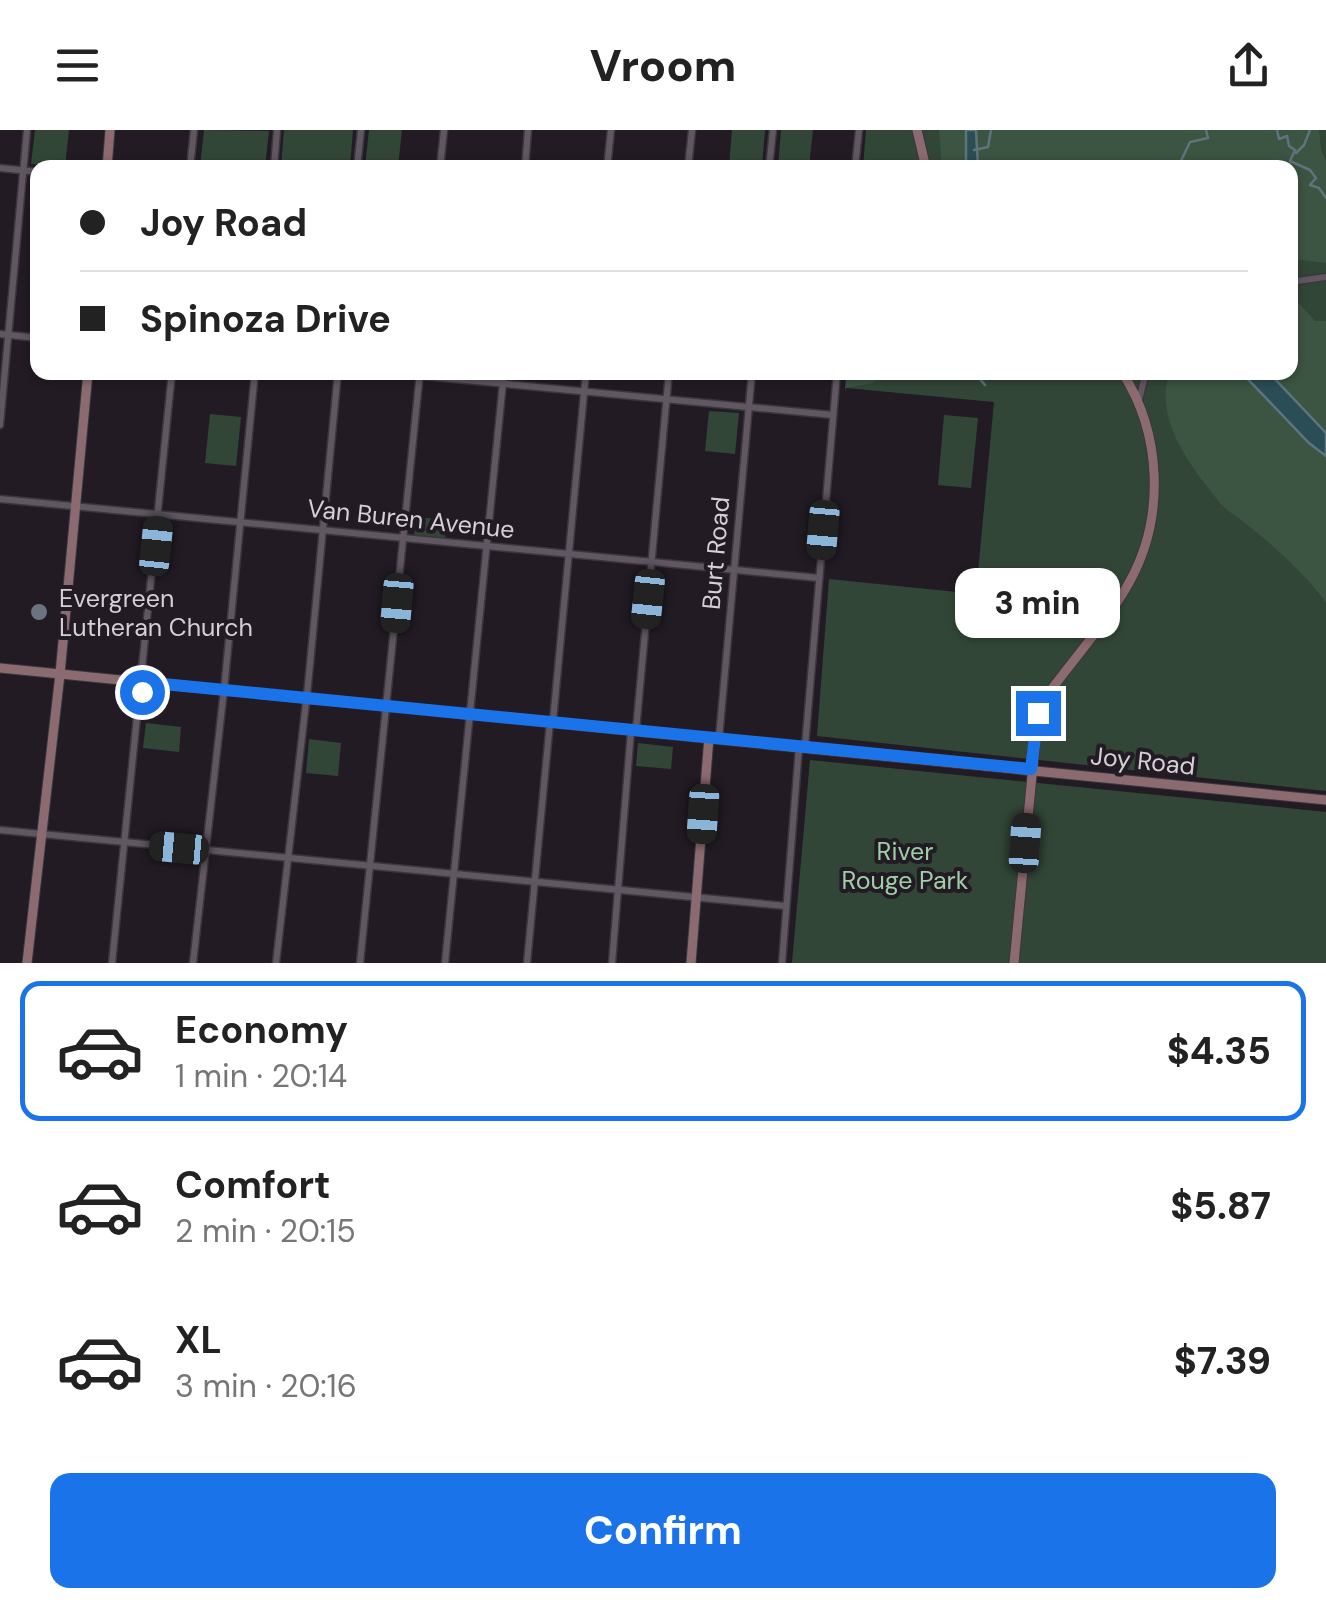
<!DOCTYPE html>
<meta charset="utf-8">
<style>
body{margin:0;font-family:"DM Sans",sans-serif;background:#f6f6f6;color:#222;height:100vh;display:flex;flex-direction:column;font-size:38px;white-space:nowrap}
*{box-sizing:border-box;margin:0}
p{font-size:32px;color:#767676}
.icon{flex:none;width:55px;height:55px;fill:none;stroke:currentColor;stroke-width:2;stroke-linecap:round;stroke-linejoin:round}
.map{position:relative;height:833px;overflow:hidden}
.details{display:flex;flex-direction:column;background:#fff;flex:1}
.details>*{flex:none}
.top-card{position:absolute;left:30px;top:30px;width:1268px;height:220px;border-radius:20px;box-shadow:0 2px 8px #0004;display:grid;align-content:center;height:220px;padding:0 50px;background:#fff}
.end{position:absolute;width:45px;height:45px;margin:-22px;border:12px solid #1a73e8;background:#fff;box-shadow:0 0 0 5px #fff}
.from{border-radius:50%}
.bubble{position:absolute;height:70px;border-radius:20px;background:#fff;box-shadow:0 2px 8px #0004;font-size:32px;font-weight:800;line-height:70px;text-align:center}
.car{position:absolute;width:30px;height:60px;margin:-30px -15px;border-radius:12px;box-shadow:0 0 8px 2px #0007;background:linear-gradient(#222 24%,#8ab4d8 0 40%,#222 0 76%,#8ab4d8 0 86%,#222 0)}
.top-card b{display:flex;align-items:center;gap:35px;height:95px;font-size:38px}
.top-card b+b{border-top:2px solid #e0e0e0}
.top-card i{width:25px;height:25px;background:#222}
ul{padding:18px 0 0;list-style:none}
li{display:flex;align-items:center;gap:30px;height:140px;margin:0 20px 15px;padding:0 30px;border:5px solid transparent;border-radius:20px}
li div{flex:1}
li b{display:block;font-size:38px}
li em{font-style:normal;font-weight:800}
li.selected{border-color:#1a73e8}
li>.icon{width:90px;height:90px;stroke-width:1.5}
.primary-button{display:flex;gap:20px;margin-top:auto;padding:20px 50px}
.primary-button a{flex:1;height:115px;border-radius:20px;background:#1a73e8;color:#fff;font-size:40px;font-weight:800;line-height:115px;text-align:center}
header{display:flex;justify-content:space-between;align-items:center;height:130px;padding:0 50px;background:#fff;font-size:45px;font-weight:800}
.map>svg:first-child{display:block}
</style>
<header><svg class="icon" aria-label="menu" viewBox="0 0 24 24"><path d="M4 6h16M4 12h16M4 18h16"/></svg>Vroom<svg class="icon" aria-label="share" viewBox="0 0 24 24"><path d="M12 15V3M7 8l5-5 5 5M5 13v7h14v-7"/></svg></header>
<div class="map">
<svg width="1326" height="833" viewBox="0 0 1326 833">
<rect width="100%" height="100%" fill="#221b24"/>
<g fill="#324637">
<path d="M35 0H69L65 37 31 34Z"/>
<path d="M204 0 269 1 265 37H200Z"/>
<path d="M284 0H353L350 37H281Z"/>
<path d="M369 0H402L398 37H365Z"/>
<path d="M732 0H765L762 37H729Z"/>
<path d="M781 0H813L809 37H778Z"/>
<path d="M866 0H1326V661L817 606 829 449 976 464 994 272 846 258 847 243 1290 242V38L863 37Z"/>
<path d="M709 281 739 283 735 324 705 321Z"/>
<path d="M210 284 241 287 236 336 205 333Z"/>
<path d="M944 285 978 288 971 358 938 355Z"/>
<path d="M416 387 447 390 445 409 414 406Z"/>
<path d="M146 593 181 597 179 622 143 618Z"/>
<path d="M309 609 341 613 338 646 306 643Z"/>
<path d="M638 613 673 617 671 639 636 636Z"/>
<path d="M810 630 1326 682V833H792Z"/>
</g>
<g fill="#3c5442">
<path d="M939 0H966V37H942Z"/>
<path d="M976 0H1319L1321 20 1326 31V133L1300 130 1290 134V38L978 37Z"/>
<path d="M1290 169 1297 171 1315 191H1326V303L1268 243 1290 242Z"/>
<path d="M846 243V242L883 243 873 253 846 258 845 262Z"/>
<path d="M1170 243H1242L1309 313 1326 326V473C1309 447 1275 417 1250 397 1241 389 1228 382 1220 373 1193 339 1152 289 1170 243Z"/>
</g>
<g fill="#2b4d56" stroke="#5e747c" stroke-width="2.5">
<path d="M966 0H976L978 37H966Z"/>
<path d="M1242 243H1268L1272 246 1326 303V326L1309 313Z"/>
</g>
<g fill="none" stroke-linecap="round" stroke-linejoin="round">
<g stroke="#5e747c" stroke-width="2.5">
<path d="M1277 0 1279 9 1287 6 1289 16 1295 20 1290 31 1310 40 1316 48 1310 55 1319 58 1326 68"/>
<path d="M974 20 988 17 991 0"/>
<path d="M1296 23 1304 15 1310 0"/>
<path d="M1179 35 1190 12 1208 8 1206 0"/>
<path d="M982 242 980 249 985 255"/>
</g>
<g stroke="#3c363d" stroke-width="9">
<g id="street">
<path d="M0 38 38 42"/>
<path d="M190 38 194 0"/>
<path d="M274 38 277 0"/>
<path d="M357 38 361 0"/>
<path d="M440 38 444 0"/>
<path d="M525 38 528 0"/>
<path d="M607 38 611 0"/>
<path d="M688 38 692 0"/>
<path d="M769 38 773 0"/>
<path d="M855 38 859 0"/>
<path d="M1290 152 1326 147"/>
<path d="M0 204 38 208"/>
<path d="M380 242 833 285"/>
<path d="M1139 270 1146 242"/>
<path d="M0 295 27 0"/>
<path d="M0 369 819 448"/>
<path d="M553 591 586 242"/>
<path d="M636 600 669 242"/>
<path d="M719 608 752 242"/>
<path d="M805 616 837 242"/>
<path d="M0 700 786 776"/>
<path d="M112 833 172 242"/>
<path d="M193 833 224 560 255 242"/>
<path d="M276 833 308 555 338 242"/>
<path d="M360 833 420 242"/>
<path d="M445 833 504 242"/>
<path d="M527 833 550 592"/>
<path d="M612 833 631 601"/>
<path d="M782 833 799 617"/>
</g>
</g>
<g stroke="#3c363d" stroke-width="11">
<g id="secondary">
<path d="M917 0 926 38"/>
<path d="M107 38 110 0"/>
<path d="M0 538 1326 670"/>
<path d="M27 833 60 544 88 242"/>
<path d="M691 833 709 607"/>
<path d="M1014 833 1038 583 1048 564C1075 527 1108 491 1130 451 1165 387 1162 304 1122 242"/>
</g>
</g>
<use href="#street" stroke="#605762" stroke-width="6"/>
<use href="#secondary" stroke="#8c6b70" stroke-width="9"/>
</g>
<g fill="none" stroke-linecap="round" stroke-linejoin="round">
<path stroke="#1a73e8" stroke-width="12" d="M142 562 143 552 1031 639 1038 583"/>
</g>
<circle fill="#6b7280" stroke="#221b24" stroke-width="4" cx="39" cy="482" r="10"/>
<g text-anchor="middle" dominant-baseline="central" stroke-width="8" stroke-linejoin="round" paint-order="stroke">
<g font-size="25" fill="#d5cfd6" stroke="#221b24">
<text transform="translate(411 389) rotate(6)">Van Buren Avenue</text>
<text transform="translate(716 423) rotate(-85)">Burt Road</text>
<text transform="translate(1143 631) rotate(6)">Joy Road</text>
</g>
<g font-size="25" fill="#d5cfd6" stroke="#221b24" text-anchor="start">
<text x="59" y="468">Evergreen<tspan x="59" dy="29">Lutheran Church</tspan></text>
</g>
<g font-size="25" fill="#9fcfaa" stroke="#221b24">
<text x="905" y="721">River<tspan x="905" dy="29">Rouge Park</tspan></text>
</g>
</g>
</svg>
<i class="end from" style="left:142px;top:562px"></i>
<i class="end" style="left:1038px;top:583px"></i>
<div class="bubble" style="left:955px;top:438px;width:165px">3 min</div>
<i class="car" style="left:823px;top:400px;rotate:185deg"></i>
<i class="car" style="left:156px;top:416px;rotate:6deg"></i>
<i class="car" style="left:648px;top:469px;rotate:186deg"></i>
<i class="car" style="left:397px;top:473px;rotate:185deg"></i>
<i class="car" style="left:703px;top:684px;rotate:184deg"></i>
<i class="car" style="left:1025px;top:713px;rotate:4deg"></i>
<i class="car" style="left:179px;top:718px;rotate:275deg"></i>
<div class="top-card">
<b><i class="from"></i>Joy Road</b>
<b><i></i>Spinoza Drive</b>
</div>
</div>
<section class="details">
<ul>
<li class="selected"><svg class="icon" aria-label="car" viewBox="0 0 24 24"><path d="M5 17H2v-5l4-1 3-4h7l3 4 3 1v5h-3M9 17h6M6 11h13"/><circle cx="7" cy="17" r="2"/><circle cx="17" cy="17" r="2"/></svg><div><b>Economy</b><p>1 min · 20:14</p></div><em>$4.35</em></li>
<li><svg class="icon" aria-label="car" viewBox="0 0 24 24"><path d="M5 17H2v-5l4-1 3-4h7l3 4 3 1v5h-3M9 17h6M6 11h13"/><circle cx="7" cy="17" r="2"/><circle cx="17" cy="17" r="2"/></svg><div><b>Comfort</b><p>2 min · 20:15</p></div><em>$5.87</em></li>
<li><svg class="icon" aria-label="car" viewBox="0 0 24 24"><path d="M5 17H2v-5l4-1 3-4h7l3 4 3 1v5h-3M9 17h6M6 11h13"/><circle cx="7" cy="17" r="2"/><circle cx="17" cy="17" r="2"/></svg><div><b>XL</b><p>3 min · 20:16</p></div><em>$7.39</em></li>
</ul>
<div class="primary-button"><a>Confirm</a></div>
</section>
